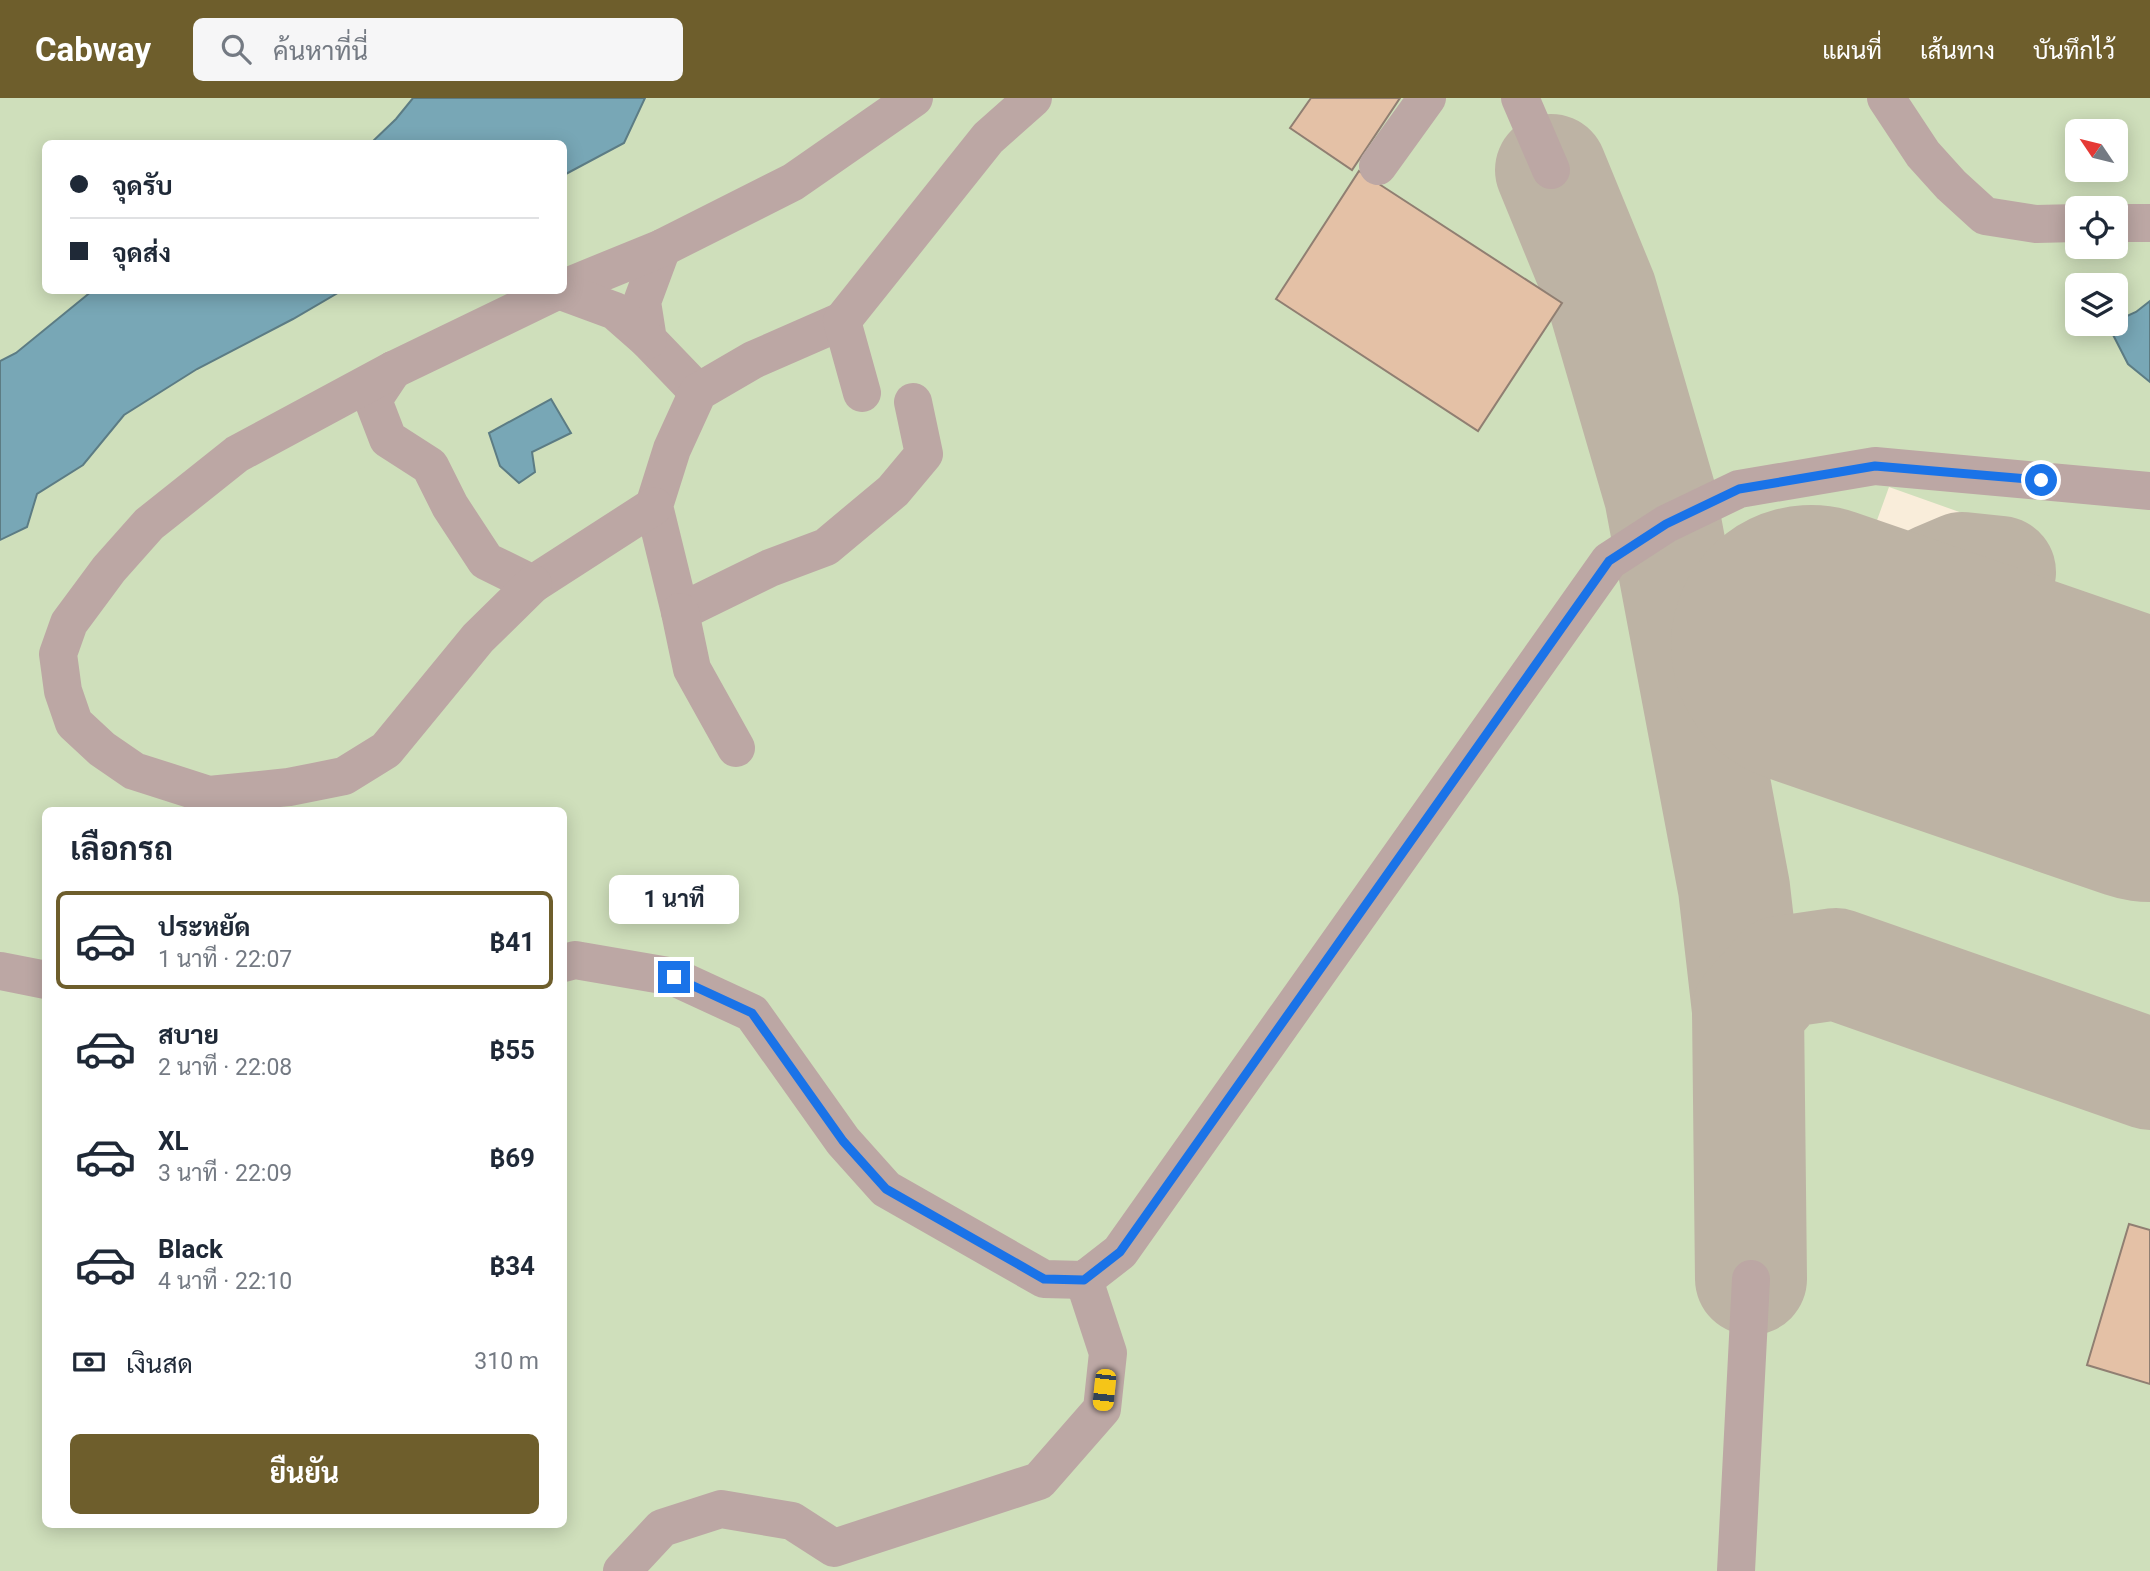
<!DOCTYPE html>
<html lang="th">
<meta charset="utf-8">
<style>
body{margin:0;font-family:Roboto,Sarabun,sans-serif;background:#f6f6f7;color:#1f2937;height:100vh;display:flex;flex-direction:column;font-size:26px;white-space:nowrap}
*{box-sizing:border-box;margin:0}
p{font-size:23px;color:#747a83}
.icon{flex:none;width:38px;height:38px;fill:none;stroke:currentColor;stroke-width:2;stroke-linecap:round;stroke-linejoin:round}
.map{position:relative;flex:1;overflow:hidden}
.side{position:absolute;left:42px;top:709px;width:525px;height:721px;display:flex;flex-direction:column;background:#fff;border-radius:10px;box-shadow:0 4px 18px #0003}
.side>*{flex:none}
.top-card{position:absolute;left:42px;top:42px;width:525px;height:154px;border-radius:10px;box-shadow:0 4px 18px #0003;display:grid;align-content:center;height:154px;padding:0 28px;background:#fff}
.needle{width:46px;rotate:305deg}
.fabs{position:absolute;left:2065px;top:21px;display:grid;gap:14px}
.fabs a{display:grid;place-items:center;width:63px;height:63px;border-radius:10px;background:#fff;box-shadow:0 4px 18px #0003;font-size:35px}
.end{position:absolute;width:32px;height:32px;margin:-16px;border:9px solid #1a73e8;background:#fff;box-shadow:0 0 0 4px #fff}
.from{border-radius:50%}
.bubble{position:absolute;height:49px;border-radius:10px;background:#fff;box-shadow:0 4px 18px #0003;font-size:23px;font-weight:700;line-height:49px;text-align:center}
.car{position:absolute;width:21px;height:42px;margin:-21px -10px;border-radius:9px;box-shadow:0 0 5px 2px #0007;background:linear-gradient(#f5c518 24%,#345 0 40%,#f5c518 0 76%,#345 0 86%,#f5c518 0)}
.top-card b{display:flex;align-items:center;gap:24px;height:66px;font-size:26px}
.top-card b+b{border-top:2px solid #e0e1e3}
.top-card i{width:18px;height:18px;background:#1f2937}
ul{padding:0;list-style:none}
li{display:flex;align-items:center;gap:21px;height:98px;margin:0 14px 10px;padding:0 14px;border:4px solid transparent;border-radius:10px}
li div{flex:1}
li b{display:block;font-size:26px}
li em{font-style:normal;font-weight:700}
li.selected{border-color:#6e5e2c}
li>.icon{width:63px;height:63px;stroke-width:1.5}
h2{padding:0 28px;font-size:32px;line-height:84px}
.pay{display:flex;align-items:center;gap:18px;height:77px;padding:0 28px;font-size:26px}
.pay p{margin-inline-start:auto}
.cta{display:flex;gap:14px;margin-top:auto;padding:14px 28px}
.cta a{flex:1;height:80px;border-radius:10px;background:#6e5e2c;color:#fff;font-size:28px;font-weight:700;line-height:80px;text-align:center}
header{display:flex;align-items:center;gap:42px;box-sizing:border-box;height:98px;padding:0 35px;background:#6e5e2c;color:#fff}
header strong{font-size:33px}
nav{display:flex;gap:38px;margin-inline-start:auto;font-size:24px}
.search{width:490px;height:63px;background:#f6f6f7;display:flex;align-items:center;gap:18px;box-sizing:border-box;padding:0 24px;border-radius:10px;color:#747a83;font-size:26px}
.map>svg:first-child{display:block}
</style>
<header>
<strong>Cabway</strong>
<div class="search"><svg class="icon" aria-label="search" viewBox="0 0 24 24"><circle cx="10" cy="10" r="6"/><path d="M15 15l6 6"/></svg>ค้นหาที่นี่</div>
<nav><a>แผนที่</a><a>เส้นทาง</a><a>บันทึกไว้</a></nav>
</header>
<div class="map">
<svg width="2150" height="1473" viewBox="0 0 2150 1473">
<rect width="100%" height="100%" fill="#f9edda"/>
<path fill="#cfdfbb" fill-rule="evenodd" d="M0 0H2150V203L2136 214 2116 223V187H2077V226H2110L2108 227 2128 266 2150 284V592L1825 480 1782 608 2150 734V1473H0ZM2077 33H2116V72H2077ZM46 46H564V192H46ZM2077 110H2116V149H2077ZM1889 389 2027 438 1993 535 1854 486ZM46 712H564V1426H46Z"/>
<g fill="#78a7b6" stroke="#5c7c84" stroke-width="2">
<path d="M413 0H645L624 45 564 77V46L371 45 396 21Z"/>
<path d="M92 193H341L293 221 197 271 124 317 83 367 37 396 27 429 0 442V263L16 255Z"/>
<path d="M2150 203V284L2128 266 2108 227 2116 226V223L2136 214Z"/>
<path d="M551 301 571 335 532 354 535 374 519 385 500 368 489 335Z"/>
</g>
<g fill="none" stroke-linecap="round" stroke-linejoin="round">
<g stroke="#bdb3a4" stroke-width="112">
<path d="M1551 72 1601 194 1660 397 1734 790 1748 912"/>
<path d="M1920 534 1936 481 1962 470 2000 474"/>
<path d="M1842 558 1894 550 1920 534 1932 568 1964 600"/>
<path d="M1751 1181 1748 912 1781 874 1836 866 2150 976"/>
</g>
<path stroke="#bdb3a4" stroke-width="280" d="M1811 547 2150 664"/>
</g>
<g fill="#e4c1a6" stroke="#907f72" stroke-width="2">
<path d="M1311 0H1400L1352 72 1290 30Z"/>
<path d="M1359 73 1562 205 1478 333 1276 201Z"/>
<path d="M2129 1126 2150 1132V1286L2087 1267Z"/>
</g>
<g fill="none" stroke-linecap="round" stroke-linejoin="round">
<g stroke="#bca7a4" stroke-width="38">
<path d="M1520 0 1551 72"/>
<path d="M1886 0 1923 56 1951 87 1985 118 2036 126 2077 125"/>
<path d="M1378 68 1427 0"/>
<path d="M2116 125H2150"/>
<path d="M662 150 642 204 648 242 698 294"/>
<path d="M564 190 662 150 793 84 914 0"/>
<path d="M558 192 615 213 648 242"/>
<path d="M842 223 753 262 698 294 672 351 654 408 680 514 770 470 826 449 893 393 924 356 913 304"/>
<path d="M393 272 373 302 388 341 430 368 450 408 486 463 533 486 654 408"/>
<path d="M862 295 842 223 988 40 1033 0"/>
<path d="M533 486 478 540 386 652 344 678 289 689 209 697 134 673 102 651 74 625 63 593 58 556 69 525 109 471 149 426 237 356 393 272 557 193"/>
<path d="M680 514 692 571 736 650"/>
<path d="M564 865 575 862 674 879 752 915 843 1043 886 1091 1044 1181 1084 1182 1120 1154 1609 463 1666 426 1739 391 1875 368 2150 393"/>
<path d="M0 873 46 882"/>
<path d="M622 1473 662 1430 721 1411 792 1423 834 1450 1039 1383 1102 1311 1108 1255 1084 1182"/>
<path d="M1736 1473 1751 1181"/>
</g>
</g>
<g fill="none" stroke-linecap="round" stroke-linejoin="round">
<path stroke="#1a73e8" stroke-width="9" d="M674 879 752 915 843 1043 886 1091 1044 1181 1084 1182 1120 1154 1609 463 1666 426 1739 391 1875 368 2041 382"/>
</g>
</svg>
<div class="fabs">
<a><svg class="needle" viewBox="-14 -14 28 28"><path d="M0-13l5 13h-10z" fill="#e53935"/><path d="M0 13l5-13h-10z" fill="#747a83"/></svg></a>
<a><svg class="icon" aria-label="locate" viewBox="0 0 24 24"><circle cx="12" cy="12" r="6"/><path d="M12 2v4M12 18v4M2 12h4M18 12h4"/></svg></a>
<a><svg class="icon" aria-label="layers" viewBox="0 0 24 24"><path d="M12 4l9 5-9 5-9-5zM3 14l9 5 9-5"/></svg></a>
</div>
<i class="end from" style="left:2041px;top:382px"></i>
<i class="end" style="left:674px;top:879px"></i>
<div class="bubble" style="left:609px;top:777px;width:130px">1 นาที</div>
<i class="car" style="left:1104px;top:1292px;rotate:186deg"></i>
<div class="top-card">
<b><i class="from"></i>จุดรับ</b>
<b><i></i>จุดส่ง</b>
</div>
<section class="side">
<h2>เลือกรถ</h2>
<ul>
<li class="selected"><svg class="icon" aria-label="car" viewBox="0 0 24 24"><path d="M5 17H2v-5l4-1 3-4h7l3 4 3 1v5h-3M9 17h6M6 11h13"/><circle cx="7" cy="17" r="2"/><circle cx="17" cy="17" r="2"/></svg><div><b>ประหยัด</b><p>1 นาที · 22:07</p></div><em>฿41</em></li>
<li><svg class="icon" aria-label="car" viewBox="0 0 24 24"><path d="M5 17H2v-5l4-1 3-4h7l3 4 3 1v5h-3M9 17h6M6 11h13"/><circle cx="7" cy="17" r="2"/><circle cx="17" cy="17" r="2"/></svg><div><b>สบาย</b><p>2 นาที · 22:08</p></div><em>฿55</em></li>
<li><svg class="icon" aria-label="car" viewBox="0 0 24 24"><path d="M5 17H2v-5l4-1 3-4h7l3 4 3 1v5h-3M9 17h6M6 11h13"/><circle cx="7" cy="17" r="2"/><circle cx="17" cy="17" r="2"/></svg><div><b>XL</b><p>3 นาที · 22:09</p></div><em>฿69</em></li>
<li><svg class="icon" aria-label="car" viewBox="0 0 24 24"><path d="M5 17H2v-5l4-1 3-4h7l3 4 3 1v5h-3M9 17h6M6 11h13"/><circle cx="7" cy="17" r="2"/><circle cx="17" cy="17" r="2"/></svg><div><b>Black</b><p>4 นาที · 22:10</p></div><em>฿34</em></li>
</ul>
<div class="pay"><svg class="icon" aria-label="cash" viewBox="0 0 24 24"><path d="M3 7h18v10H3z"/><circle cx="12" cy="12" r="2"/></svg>เงินสด<p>310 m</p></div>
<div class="cta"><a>ยืนยัน</a></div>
</section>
</div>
